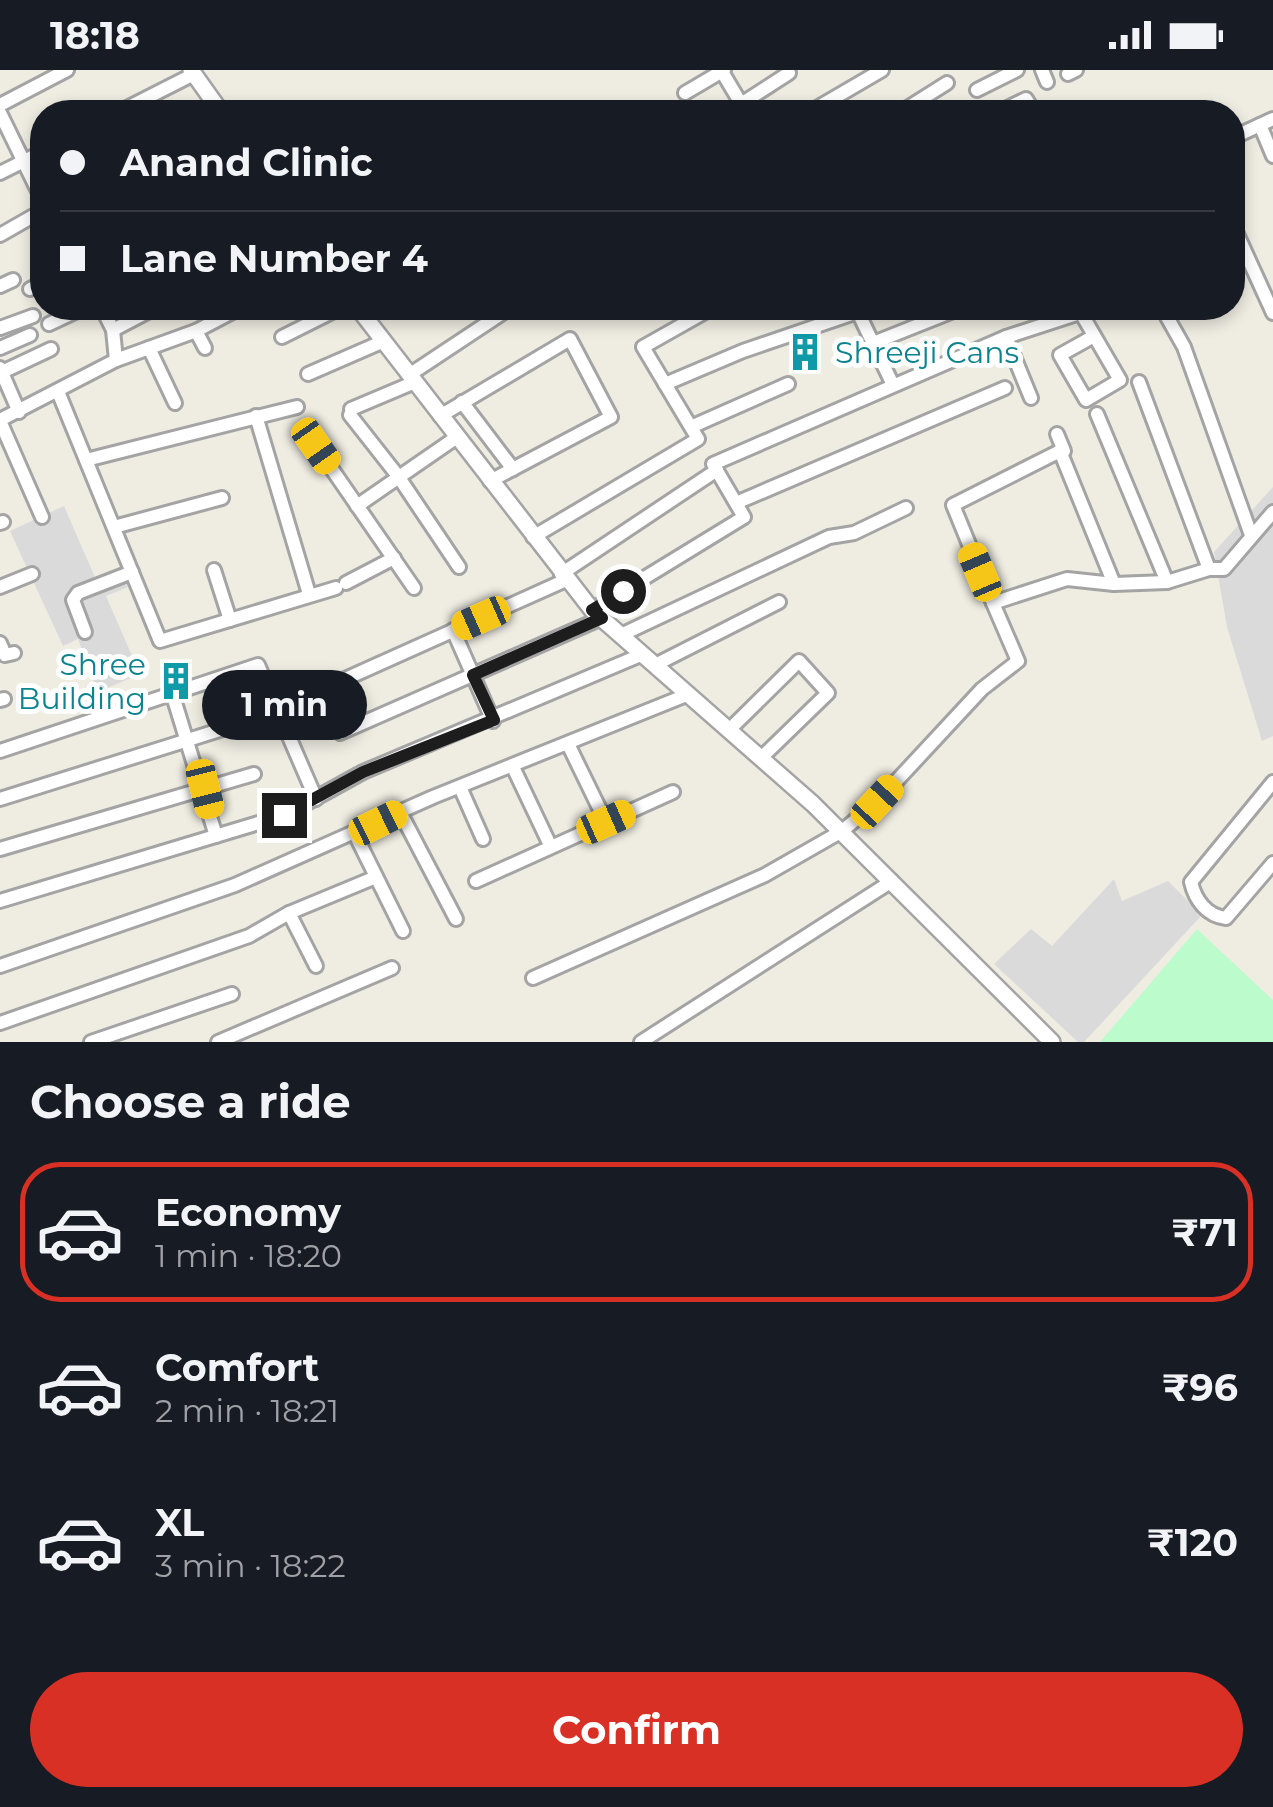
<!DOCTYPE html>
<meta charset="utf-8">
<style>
body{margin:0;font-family:Montserrat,sans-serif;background:#242831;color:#f1f3f6;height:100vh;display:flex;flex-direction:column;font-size:38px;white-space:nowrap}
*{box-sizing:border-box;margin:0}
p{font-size:32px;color:#9ea1a6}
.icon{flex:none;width:55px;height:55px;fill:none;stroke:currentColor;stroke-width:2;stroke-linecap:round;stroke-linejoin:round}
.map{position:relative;height:972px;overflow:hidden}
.details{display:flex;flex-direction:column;background:#171b24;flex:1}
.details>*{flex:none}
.banner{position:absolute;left:30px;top:30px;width:1215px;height:220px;border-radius:40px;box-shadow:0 5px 15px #0003;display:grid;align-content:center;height:220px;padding:0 30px;background:#171b24}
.end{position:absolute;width:45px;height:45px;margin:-22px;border:12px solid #1d1d1d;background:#fff;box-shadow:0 0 0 5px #fff}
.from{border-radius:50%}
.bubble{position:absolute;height:70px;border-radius:35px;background:#171b24;box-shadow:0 5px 15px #0003;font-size:32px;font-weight:700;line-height:70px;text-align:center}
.car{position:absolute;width:30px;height:60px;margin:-30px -15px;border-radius:12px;box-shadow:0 0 8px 2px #0007;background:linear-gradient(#f5c518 24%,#345 0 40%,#f5c518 0 76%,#345 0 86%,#f5c518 0)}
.banner b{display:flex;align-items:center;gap:35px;height:95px;font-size:38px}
.banner b+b{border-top:2px solid #363941}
.banner i{width:25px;height:25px;background:#f1f3f6}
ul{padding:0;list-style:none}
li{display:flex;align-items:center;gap:30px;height:140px;margin:0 20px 15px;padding:0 10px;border:5px solid transparent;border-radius:40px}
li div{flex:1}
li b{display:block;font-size:38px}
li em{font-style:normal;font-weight:700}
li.on{border-color:#d93025}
li>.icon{width:90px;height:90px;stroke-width:1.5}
h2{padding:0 30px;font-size:45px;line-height:120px}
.button{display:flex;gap:20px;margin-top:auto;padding:20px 30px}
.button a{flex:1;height:115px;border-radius:60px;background:#d93025;color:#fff;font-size:40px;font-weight:700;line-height:115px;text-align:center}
.status{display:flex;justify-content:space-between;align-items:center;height:70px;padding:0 50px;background:#171b24;direction:ltr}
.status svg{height:28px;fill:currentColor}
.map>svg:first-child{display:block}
</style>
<div class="status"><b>18:18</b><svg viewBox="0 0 49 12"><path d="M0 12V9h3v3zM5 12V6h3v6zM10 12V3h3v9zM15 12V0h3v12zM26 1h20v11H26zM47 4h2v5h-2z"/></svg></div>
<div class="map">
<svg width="1273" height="972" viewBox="0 0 1273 972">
<rect width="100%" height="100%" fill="#efede2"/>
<g fill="#dbdada">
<path d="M1273 417V666L1262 671 1227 557 1214 482Z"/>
<path d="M64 436 97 512 122 504 128 517 106 526 140 604 98 622 78 569 63 576 10 461Z"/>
<path d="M1114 809 1122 831 1168 811 1202 845 1084 972H1078L994 894 1031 859 1052 876Z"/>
</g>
<path fill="#bcfbcc" d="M1197 859 1273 930V972H1100Z"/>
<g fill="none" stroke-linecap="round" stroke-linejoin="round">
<g stroke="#a4a4a4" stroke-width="18">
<g id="minor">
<path d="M721 0 746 42"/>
<path d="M1042 0 1047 12"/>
<path d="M1068 4 1076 0"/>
<path d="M977 20 1017 0"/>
<path d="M685 23 724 0"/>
<path d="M741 34 789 3"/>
<path d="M0 35 67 0"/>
<path d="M119 42 194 4"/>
<path d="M810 42 882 0"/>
<path d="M901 42 947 13"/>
<path d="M999 42 1026 29 1034 42"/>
<path d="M0 43 42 129"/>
<path d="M1260 55 1273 86"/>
<path d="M1232 68 1273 49"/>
<path d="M0 103 42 82"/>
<path d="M1232 153 1273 243"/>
<path d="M0 165 42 141"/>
<path d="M0 216 13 210"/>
<path d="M30 219 42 213"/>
<path d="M102 238 113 260 116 290"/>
<path d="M856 238 893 315"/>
<path d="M1162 238 1184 277 1251 465"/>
<path d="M1081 243 1120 310 1086 330 1060 285 1094 266"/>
<path d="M49 254 83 238"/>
<path d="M0 258 33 246"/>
<path d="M113 260 155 238"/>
<path d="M196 261 205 278"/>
<path d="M282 267 340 238"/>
<path d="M1006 267 1031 328"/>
<path d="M873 273 961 238"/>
<path d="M0 278 30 265"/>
<path d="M149 278 175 333"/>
<path d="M0 298 19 342"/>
<path d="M0 303 51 279"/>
<path d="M308 304 384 271"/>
<path d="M409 305 510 238"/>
<path d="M1139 312 1209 499"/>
<path d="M665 314 743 281 869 238"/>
<path d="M59 324 160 571 336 518"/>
<path d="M462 332 513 399"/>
<path d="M351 339 415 312"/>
<path d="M1097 344 1167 512"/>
<path d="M350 345 398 406 459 497"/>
<path d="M256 346 309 524"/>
<path d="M440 346 570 269 611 347 490 411"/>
<path d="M0 350 116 290 196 261 240 238"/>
<path d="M0 351 42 447"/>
<path d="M693 356 788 314"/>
<path d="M1057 364 1064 381"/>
<path d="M316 376 414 518"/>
<path d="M86 390 297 337"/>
<path d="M736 433 1005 318"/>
<path d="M357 436 457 367"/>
<path d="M0 453 3 452"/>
<path d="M114 457 222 428"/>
<path d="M533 467 698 369 643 277 712 238"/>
<path d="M214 500 230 550"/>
<path d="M561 504 717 400"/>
<path d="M346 513 394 488"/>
<path d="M0 517 32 504"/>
<path d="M993 533 953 435 1060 381 1114 514"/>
<path d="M592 540 744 447 713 394 1006 267 1095 238"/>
<path d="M453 560 493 651"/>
<path d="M85 562 73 530 78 523 132 502"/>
<path d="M621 565 829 467 854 463 906 438"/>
<path d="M0 573 5 585 14 583"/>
<path d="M655 595 779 532"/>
<path d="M314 623 566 510"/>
<path d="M173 626 216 766"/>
<path d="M0 630 4 629"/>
<path d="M729 660 799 591 828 623 761 688"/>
<path d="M340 663 602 548"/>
<path d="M568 674 606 752"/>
<path d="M0 681 258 595 316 729"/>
<path d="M513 697 550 775"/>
<path d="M1273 712 1191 812C1195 830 1207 846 1226 848L1273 793"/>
<path d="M460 717 483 769"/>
<path d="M0 729 242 653"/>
<path d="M400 742 456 849"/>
<path d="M355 764 403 861"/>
<path d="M0 779 254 704"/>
<path d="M476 811 673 722"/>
<path d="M0 831 285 745 363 702 643 584"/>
<path d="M289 843 316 896"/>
<path d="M0 896 235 815 433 727 689 624"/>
<path d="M533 908 765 805 842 761 877 732 982 619 1018 591 993 533 1067 509 1114 514 1167 512 1209 499H1224L1273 442"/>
<path d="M0 953 249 866 289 843 376 807"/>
<path d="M91 972 232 924"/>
<path d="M218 972 392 898"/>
<path d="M641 972 892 811"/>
</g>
</g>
<g stroke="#a4a4a4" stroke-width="20">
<g id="tertiary">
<path d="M191 0 221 42"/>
<path d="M358 238 592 540 813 734 1052 972"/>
</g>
</g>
<use href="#minor" stroke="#fff" stroke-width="12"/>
<use href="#tertiary" stroke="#fff" stroke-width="15"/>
</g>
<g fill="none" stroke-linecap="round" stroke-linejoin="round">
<path stroke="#1d1d1d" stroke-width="12" d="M284 745 363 702 494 650 473 605 602 548 592 540 623 521"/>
</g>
<defs>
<g id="building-bare" transform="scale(3)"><path d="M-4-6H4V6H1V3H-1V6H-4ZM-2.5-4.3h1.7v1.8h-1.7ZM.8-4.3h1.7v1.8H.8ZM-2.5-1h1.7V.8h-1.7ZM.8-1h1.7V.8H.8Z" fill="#0f9aa8" stroke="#fff" stroke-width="2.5" paint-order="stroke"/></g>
</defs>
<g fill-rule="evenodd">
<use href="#building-bare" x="805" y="282"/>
<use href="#building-bare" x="176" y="611"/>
</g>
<g text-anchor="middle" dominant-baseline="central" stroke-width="10" stroke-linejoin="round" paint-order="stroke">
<g font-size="30" fill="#0d838f" stroke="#fff" text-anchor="start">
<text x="835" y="282">Shreeji Cans</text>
<text x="146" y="594" text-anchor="end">Shree<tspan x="146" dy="34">Building</tspan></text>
</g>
</g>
</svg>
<i class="end from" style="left:623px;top:521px"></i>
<i class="end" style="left:284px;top:745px"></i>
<div class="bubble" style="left:202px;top:600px;width:165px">1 min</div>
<i class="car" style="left:316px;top:376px;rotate:145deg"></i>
<i class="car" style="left:980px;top:502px;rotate:337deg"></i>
<i class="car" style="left:481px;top:548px;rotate:246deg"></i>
<i class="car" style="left:205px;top:719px;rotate:166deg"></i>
<i class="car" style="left:877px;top:732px;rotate:43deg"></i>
<i class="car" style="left:606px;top:752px;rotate:66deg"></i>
<i class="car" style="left:378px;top:753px;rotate:64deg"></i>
<div class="banner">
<b><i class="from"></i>Anand Clinic</b>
<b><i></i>Lane Number 4</b>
</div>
</div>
<section class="details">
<h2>Choose a ride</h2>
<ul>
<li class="on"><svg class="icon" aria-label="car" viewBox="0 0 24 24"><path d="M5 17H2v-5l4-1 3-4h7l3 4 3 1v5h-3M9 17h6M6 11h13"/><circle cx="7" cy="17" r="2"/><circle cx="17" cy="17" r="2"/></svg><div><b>Economy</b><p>1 min · 18:20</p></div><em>₹71</em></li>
<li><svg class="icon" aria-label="car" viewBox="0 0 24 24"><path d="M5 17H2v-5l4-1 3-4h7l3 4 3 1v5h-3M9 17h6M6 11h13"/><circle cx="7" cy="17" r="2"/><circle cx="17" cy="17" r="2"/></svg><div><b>Comfort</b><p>2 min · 18:21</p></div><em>₹96</em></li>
<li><svg class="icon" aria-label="car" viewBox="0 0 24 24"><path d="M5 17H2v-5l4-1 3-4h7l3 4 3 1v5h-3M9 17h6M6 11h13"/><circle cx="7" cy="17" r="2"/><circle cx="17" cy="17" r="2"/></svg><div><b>XL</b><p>3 min · 18:22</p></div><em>₹120</em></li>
</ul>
<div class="button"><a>Confirm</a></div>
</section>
